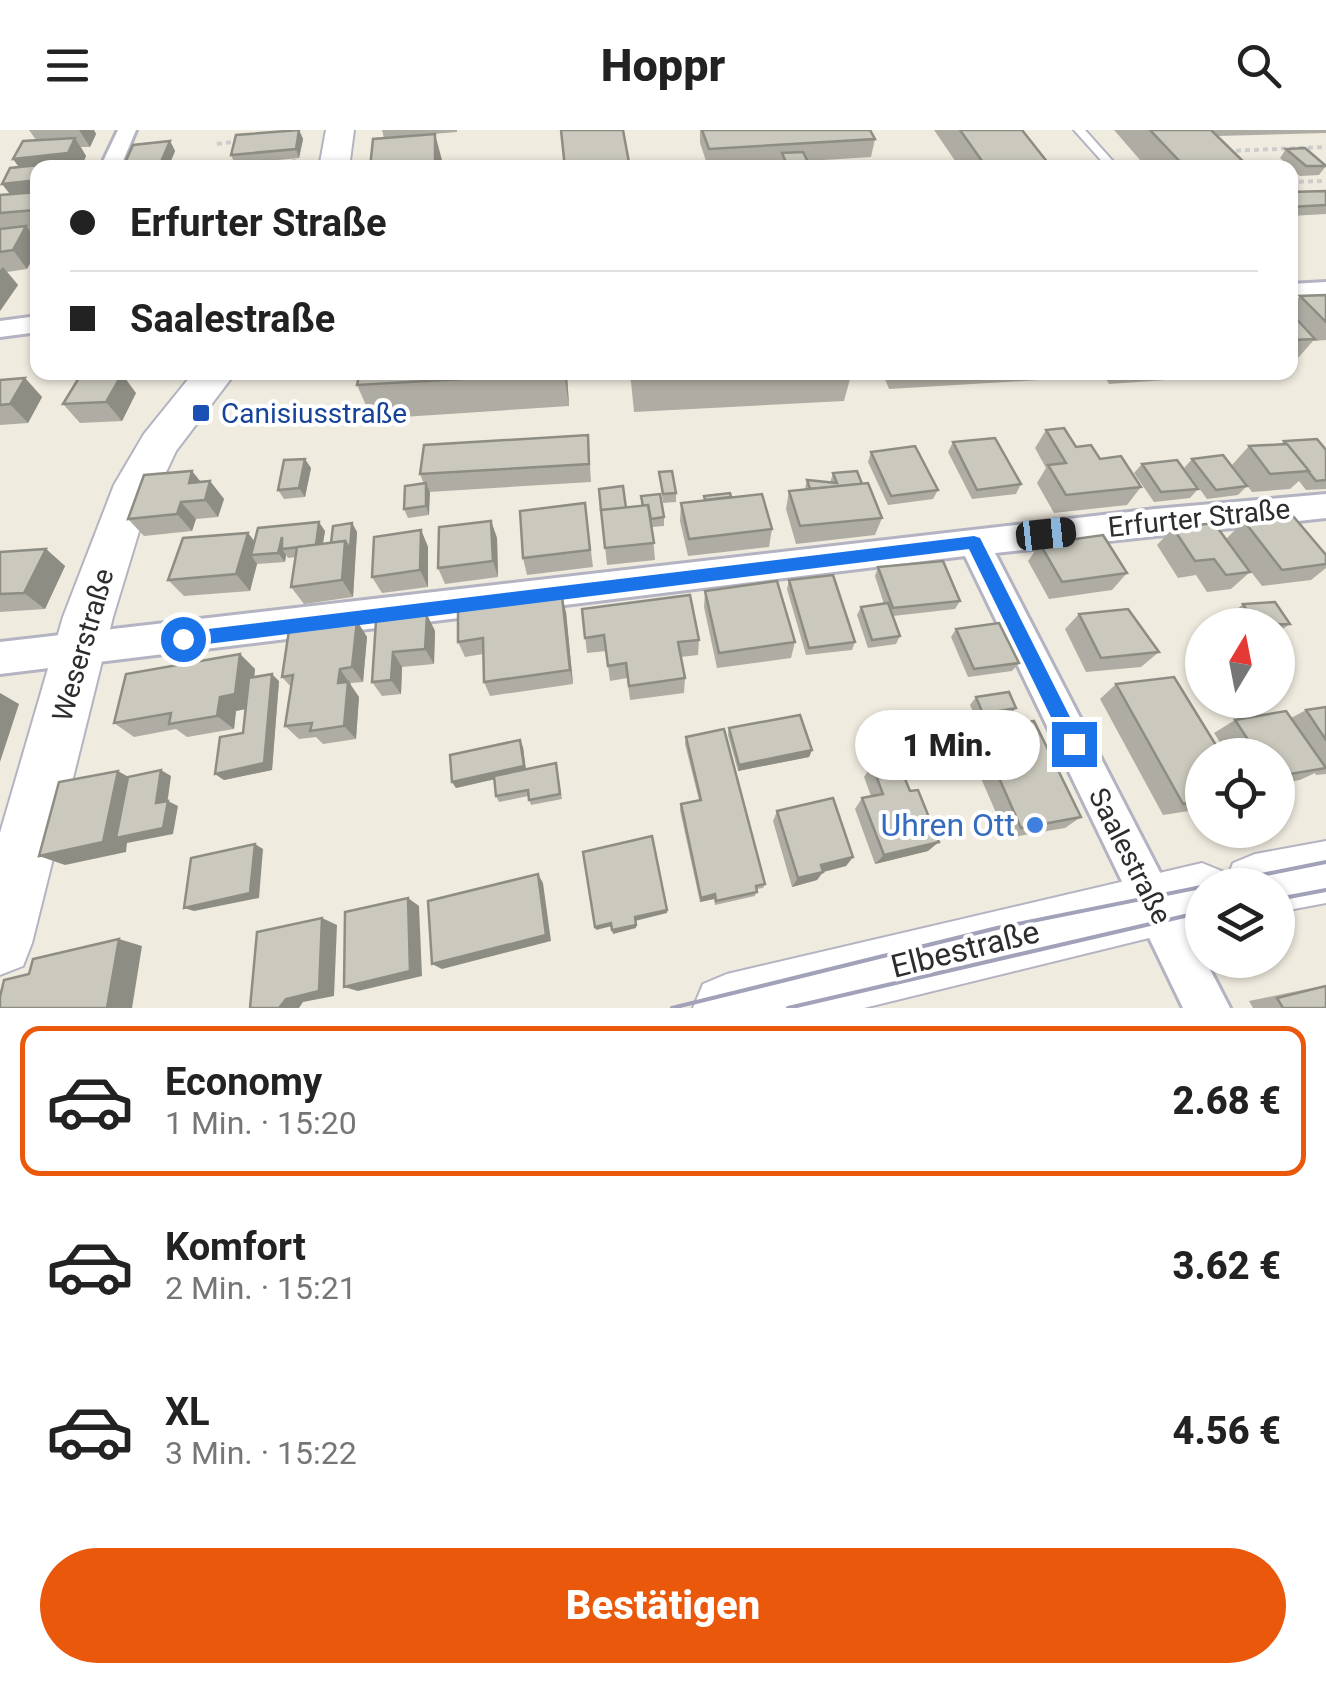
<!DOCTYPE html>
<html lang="de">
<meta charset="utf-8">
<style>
body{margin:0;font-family:Roboto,sans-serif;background:#f2f2f2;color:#222;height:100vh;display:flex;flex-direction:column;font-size:38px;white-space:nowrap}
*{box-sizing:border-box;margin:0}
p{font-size:32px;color:#767676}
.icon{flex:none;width:55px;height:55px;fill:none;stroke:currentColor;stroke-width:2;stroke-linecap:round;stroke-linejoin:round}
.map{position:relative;height:878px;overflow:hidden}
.side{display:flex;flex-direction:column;background:#fff;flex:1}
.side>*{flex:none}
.banner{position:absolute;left:30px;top:30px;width:1268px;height:220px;border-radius:20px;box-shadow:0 2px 8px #0004;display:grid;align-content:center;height:220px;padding:0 40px;background:#fff}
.needle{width:65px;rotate:10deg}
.fabs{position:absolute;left:1185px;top:478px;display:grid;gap:20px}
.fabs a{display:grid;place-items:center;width:110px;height:110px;border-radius:50%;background:#fff;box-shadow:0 2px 8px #0004;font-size:50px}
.end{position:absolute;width:45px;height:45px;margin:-22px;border:12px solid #1a73e8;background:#fff;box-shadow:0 0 0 5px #fff}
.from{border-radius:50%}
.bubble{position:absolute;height:70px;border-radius:35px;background:#fff;box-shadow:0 2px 8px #0004;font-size:32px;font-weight:800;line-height:70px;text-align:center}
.car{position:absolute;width:30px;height:60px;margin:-30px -15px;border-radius:12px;box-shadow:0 0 8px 2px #0007;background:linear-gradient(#222 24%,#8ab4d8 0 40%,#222 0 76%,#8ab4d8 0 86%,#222 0)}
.banner b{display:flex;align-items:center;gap:35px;height:95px;font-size:38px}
.banner b+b{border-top:2px solid #e0e0e0}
.banner i{width:25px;height:25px;background:#222}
ul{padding:18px 0 0;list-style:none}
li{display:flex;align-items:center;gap:30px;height:150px;margin:0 20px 15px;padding:0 20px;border:5px solid transparent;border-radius:20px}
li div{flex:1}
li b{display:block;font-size:38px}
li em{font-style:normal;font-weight:800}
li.selected{border-color:#ea580c}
li>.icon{width:90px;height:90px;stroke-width:1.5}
.cta{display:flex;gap:20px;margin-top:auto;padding:20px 40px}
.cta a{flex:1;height:115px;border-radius:60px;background:#ea580c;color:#fff;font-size:40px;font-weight:800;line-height:115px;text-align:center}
header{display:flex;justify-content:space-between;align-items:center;height:130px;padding:0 40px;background:#fff;font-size:45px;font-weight:800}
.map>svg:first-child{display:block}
</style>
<header><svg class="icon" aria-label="menu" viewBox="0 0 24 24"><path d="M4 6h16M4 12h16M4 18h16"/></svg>Hoppr<svg class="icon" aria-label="search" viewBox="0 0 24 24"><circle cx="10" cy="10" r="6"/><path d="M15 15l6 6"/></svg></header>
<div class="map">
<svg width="1326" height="878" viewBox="0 0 1326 878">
<rect width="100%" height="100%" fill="#f0ebdf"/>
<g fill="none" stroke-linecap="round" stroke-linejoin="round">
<g stroke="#b3b3c2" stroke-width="4">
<path id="lane" d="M1074 0H1085L1119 38H1108Z"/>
</g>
<g stroke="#b3b3c2" stroke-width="6">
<g id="street">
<path d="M118 0H136L120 38H100Z"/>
<path d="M1326 152V166L1290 168V154Z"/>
<path d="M38 186V202L0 207V191Z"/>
<path d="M1326 364V388L995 423 1230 878H1183L965 426 0 544V512L1155 379Z"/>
</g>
</g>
<g stroke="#b3b3c2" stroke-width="4">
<g id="secondary">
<path d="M326 0H354L349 38H319Z"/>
<path d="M194 242H236L176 321 140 398 113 487 32 813 23 836 0 845V703L63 487 114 355 144 304Z"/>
<path d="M1326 711V773L1278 782V755H1202V795L864 878H693L703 854 727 844 1202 733 1224 742 1227 749 1233 733 1255 724Z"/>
</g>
</g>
<g stroke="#cdcdcd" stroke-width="4" stroke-dasharray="5 4" stroke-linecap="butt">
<path d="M217 14 241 11"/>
<path d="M1227 21 1326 17"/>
<path d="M1290 52 1326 51"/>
</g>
<use href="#lane" fill="#fff" fill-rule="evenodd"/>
<use href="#street" fill="#fff" fill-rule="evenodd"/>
<use href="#secondary" fill="#fff" fill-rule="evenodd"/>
<g stroke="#a1a1b9" stroke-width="4">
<path d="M1278 769 1326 760"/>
<path d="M672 878 997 798 1326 732"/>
<path d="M788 878 1202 782"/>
</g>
</g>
<g fill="#afada3">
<path d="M29 0H94L96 4 90 17H81L86 26 81 38H38V100L29 101 27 139 7 142 18 155 0 181V65L10 64 20 37 13 29 36 10Z"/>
<path d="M299 0 303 9 299 28 235 34 231 25Z"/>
<path d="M382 0H457V2L384 8Z"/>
<path d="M700 0H870L875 9 871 27 808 31 809 34 782 36 781 33 708 37 700 13Z"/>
<path d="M934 0H1022L1052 38H960Z"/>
<path d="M1114 0H1326V3L1217 6 1250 38H1147Z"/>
<path d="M170 11 175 21 168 38H125L124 35Z"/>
<path d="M1286 19 1326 36 1319 45 1300 46 1280 28Z"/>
<path d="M1326 61V84L1290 86V62Z"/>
<path d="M1326 165V210L1313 211 1290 237V179L1300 166Z"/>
<path d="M360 242H567L569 276 372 289 357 255Z"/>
<path d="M630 242H852L844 271 634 282Z"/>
<path d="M882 242H1059L1056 249 889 259Z"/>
<path d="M1102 242H1280L1109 254Z"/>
<path d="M25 248 42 267 28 293 0 295V250Z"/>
<path d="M136 263 122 291 80 293 63 274Z"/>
<path d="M1046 300 1100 329 1141 357 1127 375 1054 383 1037 353 1046 338 1035 318Z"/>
<path d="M588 305 591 352 429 362V385L408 388 404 379 424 354 420 344Z"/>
<path d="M1284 311 1326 320V359L1306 360 1299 351 1290 359 1252 362 1232 335 1249 316 1281 314Z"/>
<path d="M953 312 1021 354 1016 364 972 369 948 322Z"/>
<path d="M871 322 938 360 933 369 888 375 868 332Z"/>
<path d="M1192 329 1247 356 1238 365 1207 369 1184 338Z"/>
<path d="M1142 334 1198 359 1190 368 1154 372 1134 343Z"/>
<path d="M311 338 305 367 284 369 278 360Z"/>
<path d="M192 341 201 352 210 351 224 369 218 387 196 389 192 401 144 406 128 389Z"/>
<path d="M659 342 676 363V372L663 373Z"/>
<path d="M833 343 862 354 882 388 875 405 796 414 786 379 789 361 805 359 807 350 830 353Z"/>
<path d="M599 359 626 378 641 376V366L664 387V396L652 397 655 430 607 435Z"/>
<path d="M704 366 731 367 772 399 769 417 688 426 680 391 681 373 704 371Z"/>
<path d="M585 373 593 437 527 445 523 428Z"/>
<path d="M491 391 497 408 498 447 445 454 438 438Z"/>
<path d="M1244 391 1326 425V438L1311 450 1262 456 1226 409Z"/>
<path d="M352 393 357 402 353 467 304 474 291 457 296 427 288 428 286 425 285 432 257 434 250 461 184 466 168 450 248 403 254 411 325 401 323 414 331 413Z"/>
<path d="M1173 398 1250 442 1231 459 1207 462 1196 445 1178 448 1157 415Z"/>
<path d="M421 400 428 417V457L382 463 372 447Z"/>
<path d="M1040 414 1127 443 1112 460 1049 469 1028 431Z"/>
<path d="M46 419 65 436 45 479 0 482V422Z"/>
<path d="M878 437 960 471 955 479 893 486 900 506 896 514 868 518 857 485 861 477 884 474 875 446Z"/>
<path d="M789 450 855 512 852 520 806 525 787 459Z"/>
<path d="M705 461 795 512 791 528 717 538 704 477Z"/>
<path d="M1243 474 1290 494 1278 502V495H1241L1233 483Z"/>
<path d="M582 479 699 510 698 525 681 527 685 548 684 563 630 570 627 548 610 551 606 521 587 523Z"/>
<path d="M566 482 573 554 490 566 484 552 483 524 465 527 458 512Z"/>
<path d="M1079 484 1159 522 1141 537 1086 542 1065 499Z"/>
<path d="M427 485 435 501 434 534 402 537 401 564 382 566 372 552 376 491Z"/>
<path d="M357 491 367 507 363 552 351 553V556L359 567 356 609 323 614 316 607 299 609 285 596 291 557 282 547Z"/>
<path d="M956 499 1019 533 1012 541 968 547 951 507Z"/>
<path d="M240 524 255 539 254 547 279 551 272 640 224 650 215 644 243 603 245 579 236 581 234 599 187 607 176 599 134 607 114 593Z"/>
<path d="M1116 554 1202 625V679L1163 685 1100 569Z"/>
<path d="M976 567 1016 578 1010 585 977 591 970 575Z"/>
<path d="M1326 577V644L1316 645 1315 643 1300 650 1278 654V625H1228L1214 603 1235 590 1291 588 1306 580Z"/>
<path d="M729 598 812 620 809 627 738 641 728 605Z"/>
<path d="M978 600 1081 687 1065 698 1007 708 966 614Z"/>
<path d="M686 607 765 754 763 758 757 759 755 766 715 775 714 769 700 772 680 680 681 674 699 670 685 614Z"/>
<path d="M523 617 526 639 556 633 562 669 531 675 528 666 499 672 496 666 494 649 456 658 452 652Z"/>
<path d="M872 635 910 661 928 721 875 734 855 679 862 668 871 666 864 647Z"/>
<path d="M777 681 853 727 846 736 823 742 817 750 792 757 773 691Z"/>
<path d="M1326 855V878H1253L1249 871Z"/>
</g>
<g fill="#8e8d84">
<path d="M79 0H94L96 4 90 17Z"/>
<path d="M299 0 303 9 299 28 296 19Z"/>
<path d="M435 4 442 30V38H435Z"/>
<path d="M75 8 86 26 81 38H38L26 47 13 29Z"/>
<path d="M170 11 175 21 168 38H164L161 32Z"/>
<path d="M38 50V70L16 72 2 54Z"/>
<path d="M26 96 38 112V120L27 139 13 120Z"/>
<path d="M3 137 18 155 0 181V140Z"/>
<path d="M567 242V245L569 276 564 243Z"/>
<path d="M122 244 136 263 122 291 106 272Z"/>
<path d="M25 248 42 267 28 293 10 274Z"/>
<path d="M305 329 311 338 305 367 299 358Z"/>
<path d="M192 341 206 359 203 371 189 353Z"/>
<path d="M210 351 224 369 218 387 205 370Z"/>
<path d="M426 353 430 363 429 385 426 376Z"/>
<path d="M181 372 196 389 192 401 177 384Z"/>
<path d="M491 391 497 408 498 447 493 431Z"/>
<path d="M319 392 325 401 321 424 316 415Z"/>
<path d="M352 393 357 402 353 467 342 450 345 411Z"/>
<path d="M421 400 428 417V457L420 440Z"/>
<path d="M248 403 261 420 251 425 257 434 250 461 236 444Z"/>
<path d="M282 407V419L286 425 285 432 278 423Z"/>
<path d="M46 419 65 436 45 479 24 463Z"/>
<path d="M562 466 566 482 573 554 570 540Z"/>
<path d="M427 485 435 501 434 534 425 519Z"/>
<path d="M357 491 367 507 363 552 352 537Z"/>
<path d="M393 522 402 537 401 564 391 550Z"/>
<path d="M240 524 255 539 251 578 236 581 234 599 217 586 220 567Z"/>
<path d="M340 539 359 567 356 609 344 596 338 553Z"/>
<path d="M272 544 279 551 272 640 224 650 215 644 264 633Z"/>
<path d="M0 563 19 574 0 632Z"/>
<path d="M520 610 523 617 526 642 456 658 452 652Z"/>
<path d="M812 620 809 627 738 641 739 635Z"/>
<path d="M161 640 171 646 167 675 168 671 178 676 173 704 127 713 126 722 65 735 39 726 118 641 139 653 156 673Z"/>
<path d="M939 712 928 721 875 734 884 725Z"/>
<path d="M255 714 263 719 259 768 194 781 184 778Z"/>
<path d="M853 727 846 736 823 742 817 750 792 757 798 748 821 735Z"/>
<path d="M538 744 543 753 551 811 442 839 432 834Z"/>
<path d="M715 764 714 769 700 772 701 768Z"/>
<path d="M408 768 419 776 422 846 358 861 344 857Z"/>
<path d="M667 780V783L635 791V787Z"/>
<path d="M322 788 337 795 334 866 303 872 299 878H279Z"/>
<path d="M611 793 612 796 596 800 595 797Z"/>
<path d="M636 795V798L613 804 612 800Z"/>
<path d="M119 809 142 816 132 878H107Z"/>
</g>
<g fill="#cbc9bd" stroke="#8e8d84" stroke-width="2.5">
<path d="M299 0 296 19 231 25 236 5Z"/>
<path d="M561 0H623L630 38H565Z"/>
<path d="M702 0H870L875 9 709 19Z"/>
<path d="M960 0H1022L1052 38H987Z"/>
<path d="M1150 0H1211L1250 38H1186Z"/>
<path d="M435 4V38H370L373 9Z"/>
<path d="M75 8 68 23 13 29 23 11Z"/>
<path d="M170 11 161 32 124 35 133 15Z"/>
<path d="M1305 18 1326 36H1306L1286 19Z"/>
<path d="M803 22 809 34 849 32 853 38H755L787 35 782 23Z"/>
<path d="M294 31 293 38H230Z"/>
<path d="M59 33 57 38H38V50L2 54 10 38Z"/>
<path d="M1326 61V75L1290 77V62Z"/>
<path d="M38 62V75L35 80 0 83V65Z"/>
<path d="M26 96 13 120 0 122V99Z"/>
<path d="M1326 165V192L1300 166Z"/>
<path d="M1290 182 1315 209 1290 210Z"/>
<path d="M360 242H564V243L357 255Z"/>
<path d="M632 242H757L632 249Z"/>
<path d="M122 244 106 272 63 274 80 246Z"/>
<path d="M25 248 10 274 0 275V250Z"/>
<path d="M1064 298 1076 317 1091 315 1100 329 1121 326 1141 357 1066 365 1048 335 1066 333 1046 300Z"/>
<path d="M588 305 589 334 420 344 424 315Z"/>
<path d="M995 308 1021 354 977 360 953 312Z"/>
<path d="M1317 309 1326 320V350L1316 351 1284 311Z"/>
<path d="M1287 314 1309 341 1270 344 1249 316Z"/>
<path d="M915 316 938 360 891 366 871 322Z"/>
<path d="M1223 325 1247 356 1216 360 1192 329Z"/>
<path d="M305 329 299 358 278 360 284 330Z"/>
<path d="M1177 330 1198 359 1161 362 1142 334Z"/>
<path d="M192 341 189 353 210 351 205 370 181 372 177 384 128 389 144 345Z"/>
<path d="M672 341 676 363 663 364 659 342Z"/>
<path d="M857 341 862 354 810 359 807 350 837 353 833 343Z"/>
<path d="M426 353V376L404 379 405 356Z"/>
<path d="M868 353 882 388 800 396 789 361Z"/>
<path d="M623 356 626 378 601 380 599 359Z"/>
<path d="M730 363 731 367 705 370 704 366Z"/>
<path d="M660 364 664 387 651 389 648 375 643 376 641 366Z"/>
<path d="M762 364 772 399 689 409 681 373Z"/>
<path d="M585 373 590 420 523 428 520 381Z"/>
<path d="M648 375 654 413 605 418 601 380Z"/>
<path d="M1293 386 1326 425V434L1282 440 1244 391Z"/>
<path d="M491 391 493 431 438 438 439 397Z"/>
<path d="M319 392 316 415 282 419V407L278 423 251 425 258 398Z"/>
<path d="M352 393 350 419 345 411 331 413 333 396Z"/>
<path d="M1214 393 1250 442 1226 445 1214 429 1195 431 1173 398Z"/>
<path d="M421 400 420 440 372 447 374 407Z"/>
<path d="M248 403 236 444 168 450 183 408Z"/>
<path d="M1103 405 1127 443 1062 452 1040 414Z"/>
<path d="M345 411 342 450 291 457 297 417Z"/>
<path d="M46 419 24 463 0 464V422Z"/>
<path d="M943 431 960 471 893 478 878 437Z"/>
<path d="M833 445 855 512 809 518 789 450Z"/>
<path d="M777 451 795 512 719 523 705 461Z"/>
<path d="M690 465 699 510 678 512 685 548 629 556 626 533 608 536 604 505 585 508 582 479Z"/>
<path d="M562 466 570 540 484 552 483 508 458 512V480Z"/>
<path d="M1275 472 1290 494 1256 495 1243 474Z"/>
<path d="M888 473 900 506 872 510 861 477Z"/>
<path d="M1128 479 1159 522 1101 528 1079 484Z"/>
<path d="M427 485 425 519 393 522 391 550 372 552 376 491Z"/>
<path d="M357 491 352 537 340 539 338 553 348 552 344 596 310 601 312 593 285 596 293 545 282 547 289 500Z"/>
<path d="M999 493 1019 533 974 539 956 499Z"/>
<path d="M240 524 235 564 220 567 217 586 169 594 171 583 114 593 126 544Z"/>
<path d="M272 544 264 633 215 644 220 607 243 603 249 548Z"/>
<path d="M1174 547 1222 625H1202V671L1183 674 1116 554Z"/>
<path d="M1009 562 1016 578 983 584 976 567Z"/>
<path d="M1326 577V610L1306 580Z"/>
<path d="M1286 581 1326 638 1278 646V625H1258L1235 590Z"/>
<path d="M800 585 812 620 739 635 729 598Z"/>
<path d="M1034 591 1081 687 1021 698 978 600Z"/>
<path d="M724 599 765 754 756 756 757 762 716 771 715 764 701 768 681 674 701 670 686 607Z"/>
<path d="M520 610 524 636 452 652 450 625Z"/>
<path d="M897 630 910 661 918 660 939 712 884 725 862 668 883 664 872 635Z"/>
<path d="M556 633 560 664 529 670 528 660 496 666 494 646Z"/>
<path d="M161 640 156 673 168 671 163 698 116 708 128 647Z"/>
<path d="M118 641 103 712 39 726 59 652Z"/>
<path d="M833 668 853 727 821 735 823 742 798 748 777 681Z"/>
<path d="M652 706 667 780 635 787 636 795 612 800 611 793 595 797 583 722Z"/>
<path d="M255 714 250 763 184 778 191 728Z"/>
<path d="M538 744 546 805 432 834 428 771Z"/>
<path d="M408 768 410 841 344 857 345 782Z"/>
<path d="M322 788 319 861 286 869 279 878H250L257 802Z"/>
<path d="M119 809 107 878H0V867L4 850 29 844 33 829Z"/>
<path d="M1326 856V878H1283L1277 868Z"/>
</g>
<path fill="#1a73e8" d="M974 406 980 408 1080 607V620H1067L969 419 183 517 174 509 183 502Z"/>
<rect fill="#1a4fb4" stroke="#fff" stroke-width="4" x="191" y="273" width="20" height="20" rx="5"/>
<circle fill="#3f7fe0" stroke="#fff" stroke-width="4" cx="1035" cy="695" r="10"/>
<g text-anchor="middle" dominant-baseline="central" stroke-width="8" stroke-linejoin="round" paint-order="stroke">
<g font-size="28" fill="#164399" stroke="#fff" text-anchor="start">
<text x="221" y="283">Canisiusstraße</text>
</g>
<g font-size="28" fill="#2d2d2d" stroke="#fff">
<text transform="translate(1199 388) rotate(-6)">Erfurter Straße</text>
<text transform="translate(83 515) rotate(-74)">Weserstraße</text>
<text transform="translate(1130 726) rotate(63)">Saalestraße</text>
</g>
<g font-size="32" fill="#366cbe" stroke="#fff" text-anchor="end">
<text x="1015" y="695">Uhren Ott</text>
</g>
<g font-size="32" fill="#2d2d2d" stroke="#fff">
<text transform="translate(965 819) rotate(-14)">Elbestraße</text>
</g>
</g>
</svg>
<div class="fabs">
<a><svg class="needle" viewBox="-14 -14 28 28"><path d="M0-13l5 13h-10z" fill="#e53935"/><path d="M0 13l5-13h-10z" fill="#767676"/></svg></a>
<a><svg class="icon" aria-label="locate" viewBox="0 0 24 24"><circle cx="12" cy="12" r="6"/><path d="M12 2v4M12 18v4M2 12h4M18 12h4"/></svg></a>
<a><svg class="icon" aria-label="layers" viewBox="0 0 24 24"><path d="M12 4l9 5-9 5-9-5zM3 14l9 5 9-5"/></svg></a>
</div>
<i class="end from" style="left:183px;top:509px"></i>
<i class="end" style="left:1074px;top:614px"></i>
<div class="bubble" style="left:855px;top:580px;width:185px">1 Min.</div>
<i class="car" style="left:1046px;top:404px;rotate:84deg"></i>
<div class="banner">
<b><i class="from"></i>Erfurter Straße</b>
<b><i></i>Saalestraße</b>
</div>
</div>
<section class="side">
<ul>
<li class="selected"><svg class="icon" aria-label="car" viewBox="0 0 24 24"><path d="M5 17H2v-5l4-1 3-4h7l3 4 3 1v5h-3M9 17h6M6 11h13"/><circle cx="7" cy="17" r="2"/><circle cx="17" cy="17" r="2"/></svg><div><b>Economy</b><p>1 Min. · 15:20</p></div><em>2.68 €</em></li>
<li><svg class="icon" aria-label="car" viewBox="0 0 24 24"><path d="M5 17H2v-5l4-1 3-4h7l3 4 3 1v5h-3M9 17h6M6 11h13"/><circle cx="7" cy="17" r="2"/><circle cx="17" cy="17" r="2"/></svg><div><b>Komfort</b><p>2 Min. · 15:21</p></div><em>3.62 €</em></li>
<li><svg class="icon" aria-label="car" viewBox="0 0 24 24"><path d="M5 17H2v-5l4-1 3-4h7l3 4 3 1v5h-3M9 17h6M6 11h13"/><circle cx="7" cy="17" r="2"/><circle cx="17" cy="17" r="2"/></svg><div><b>XL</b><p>3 Min. · 15:22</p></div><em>4.56 €</em></li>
</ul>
<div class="cta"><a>Bestätigen</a></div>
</section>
